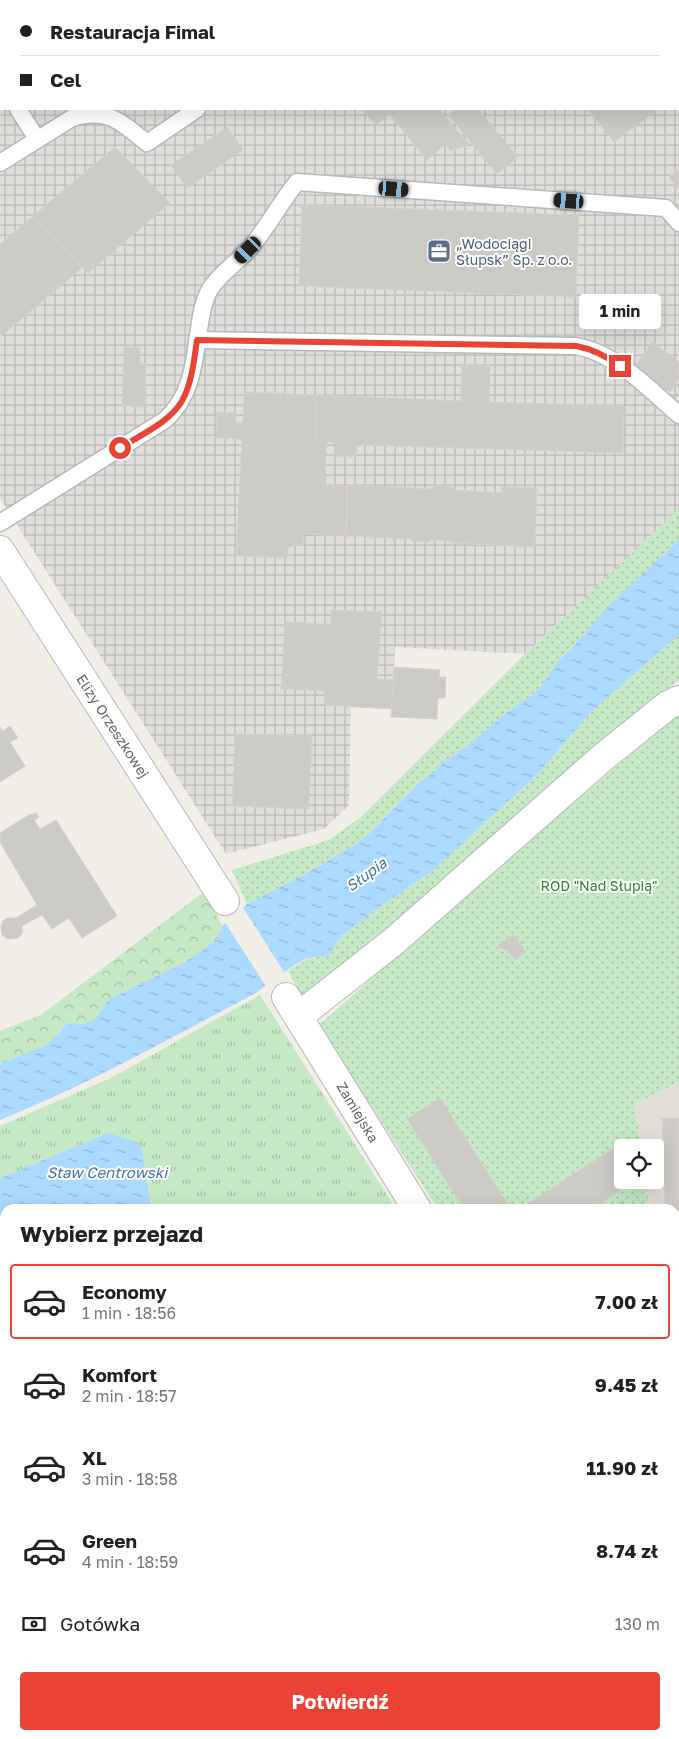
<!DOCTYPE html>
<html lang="pl">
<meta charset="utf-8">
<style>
body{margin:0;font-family:"Golos Text",sans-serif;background:#f6f6f6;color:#202124;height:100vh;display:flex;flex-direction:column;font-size:19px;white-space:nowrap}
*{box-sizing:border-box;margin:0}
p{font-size:16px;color:#757577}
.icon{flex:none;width:28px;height:28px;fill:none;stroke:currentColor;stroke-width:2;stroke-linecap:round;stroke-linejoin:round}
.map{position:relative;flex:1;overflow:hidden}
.panel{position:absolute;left:0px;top:1204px;width:680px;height:536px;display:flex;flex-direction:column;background:#fff;border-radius:15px 15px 0 0;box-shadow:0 5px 20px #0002}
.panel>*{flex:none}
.top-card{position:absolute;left:0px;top:0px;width:680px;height:110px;box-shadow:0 5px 20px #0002;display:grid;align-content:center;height:110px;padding:0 20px;background:#fff}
.fabs{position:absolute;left:614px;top:1139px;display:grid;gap:10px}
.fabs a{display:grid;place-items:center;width:50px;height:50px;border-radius:5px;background:#fff;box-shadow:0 5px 20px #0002;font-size:25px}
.end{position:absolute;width:22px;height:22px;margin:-11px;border:6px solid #ea4335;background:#fff;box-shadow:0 0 0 2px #fff}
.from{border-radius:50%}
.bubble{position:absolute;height:35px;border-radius:5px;background:#fff;box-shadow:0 5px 20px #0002;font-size:16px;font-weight:700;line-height:35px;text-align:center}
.car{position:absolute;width:15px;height:30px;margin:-15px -8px;border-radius:6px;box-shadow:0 0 4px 1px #0007;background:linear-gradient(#222 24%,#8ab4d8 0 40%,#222 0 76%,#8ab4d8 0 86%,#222 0)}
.top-card b{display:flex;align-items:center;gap:18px;height:48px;font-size:19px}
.top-card b+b{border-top:1px solid #e0e0e0}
.top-card i{width:12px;height:12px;background:#202124}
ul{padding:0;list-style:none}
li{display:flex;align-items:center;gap:15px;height:75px;margin:0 10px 8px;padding:0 10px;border:2px solid transparent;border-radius:5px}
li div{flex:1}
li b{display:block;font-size:19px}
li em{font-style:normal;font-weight:700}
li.active{border-color:#ea4335}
li>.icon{width:45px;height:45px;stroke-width:1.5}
h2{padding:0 20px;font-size:22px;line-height:60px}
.pay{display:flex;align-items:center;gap:12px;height:55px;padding:0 20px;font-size:19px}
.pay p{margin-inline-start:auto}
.action{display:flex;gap:10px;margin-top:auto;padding:10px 20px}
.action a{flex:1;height:58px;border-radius:5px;background:#ea4335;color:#fff;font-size:20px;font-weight:700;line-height:58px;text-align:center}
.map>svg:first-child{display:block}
</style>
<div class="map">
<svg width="679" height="1739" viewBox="0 0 679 1739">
<defs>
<pattern id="industrial-grid" width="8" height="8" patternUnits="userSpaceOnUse" patternTransform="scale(1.25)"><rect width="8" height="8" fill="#e0deda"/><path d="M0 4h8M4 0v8" fill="none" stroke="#b9b8b5"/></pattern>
<pattern id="grass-dots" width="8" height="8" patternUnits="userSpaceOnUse" patternTransform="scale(1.25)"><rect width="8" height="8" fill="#c5e8c5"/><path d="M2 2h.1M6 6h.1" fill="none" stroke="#a3c0a4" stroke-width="1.8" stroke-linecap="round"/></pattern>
<pattern id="forest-crowns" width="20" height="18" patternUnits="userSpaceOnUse" patternTransform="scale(1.25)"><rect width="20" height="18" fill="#c5e8c5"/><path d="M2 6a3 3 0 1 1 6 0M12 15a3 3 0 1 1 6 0" fill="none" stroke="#a3c0a4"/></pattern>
<pattern id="park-tufts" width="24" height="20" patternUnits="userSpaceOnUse" patternTransform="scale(1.25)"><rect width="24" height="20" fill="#c5e8c5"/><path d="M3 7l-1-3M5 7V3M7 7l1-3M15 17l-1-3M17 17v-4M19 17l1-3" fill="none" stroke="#a3c0a4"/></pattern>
<pattern id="water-ripples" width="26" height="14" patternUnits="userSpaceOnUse" patternTransform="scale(1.25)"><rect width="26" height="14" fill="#aadaff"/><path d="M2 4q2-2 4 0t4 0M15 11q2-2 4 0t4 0" fill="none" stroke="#8eb4d2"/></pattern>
</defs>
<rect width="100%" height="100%" fill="#f1efe8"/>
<path fill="url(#industrial-grid)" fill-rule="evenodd" d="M0 0H679V509L525 654 395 647 392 709 351 707 349 805 324 829 226 854 0 498ZM1 1H679V109H1Z"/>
<path fill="#e1ded6" d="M679 1082V1375H675V1209H645L648 1197 646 1180H655V1148L641 1147 635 1104Z"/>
<g fill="url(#grass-dots)">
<path d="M679 509V540L608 606 571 649 558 661 540 688 530 697 506 713 471 743 442 763 434 772 420 782 370 833 356 844 300 877 247 904 232 870 329 840 361 817 525 654Z"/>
<path d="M679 635V680L645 706 562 777 305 1004 288 971 309 958 328 956 341 937 374 911 431 872 538 774 590 713Z"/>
<path d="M679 714V1082L635 1104 641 1147 622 1148V1180H646L648 1197 645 1209H438L319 1025 496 868Z"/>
</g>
<path fill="url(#forest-crowns)" d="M205 891 222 926 217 940 180 965 109 999C102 1005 100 1016 93 1021 84 1026 73 1021 63 1028 57 1032 54 1041 48 1045 36 1053 13 1059 0 1064V1031L41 1015Z"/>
<g fill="url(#park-tufts)">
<path d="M260 995 396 1209H5V1656L2 1648H0V1126L111 1078Z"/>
<path d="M675 1549 679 1552V1739H614L610 1735H675Z"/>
</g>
<g fill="url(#water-ripples)">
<path d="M679 540V635L590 713 538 774 431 872 374 911 341 937 328 956C322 957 315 956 309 958 291 964 269 986 252 995 169 1039 87 1085 0 1120V1064L47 1045 67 1024C73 1023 81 1024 87 1023 98 1021 102 1006 109 999L180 965 217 940 222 926 247 904 300 877 356 844 370 833 420 782 434 772 442 763 471 743 506 713 530 697 540 688 558 661 571 649 608 606Z"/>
<path d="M109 1133 141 1144 151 1209H5V1585L0 1587V1178Z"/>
<path d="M675 1612 679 1614V1712L675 1709Z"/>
</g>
<path fill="#f1efe8" d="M242 906 286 975 267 988 224 921Z"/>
<g fill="#cccac5" stroke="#d6d1c6">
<path d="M0 0H57L58 1H1V46Z"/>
<path d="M57 0H159L157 1Z"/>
<path d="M159 0H293L157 1Z"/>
<path d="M502 0H582L583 1H503Z"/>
<path d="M639 0H679V20V1Z"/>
<path d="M362 109H439L469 144 451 151 445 144 427 160 389 114 376 125Z"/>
<path d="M455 109H478L518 157 497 174 448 115Z"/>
<path d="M587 109H658L614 142Z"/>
<path d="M227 127 243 150 187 188 171 165Z"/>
<path d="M115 147 170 203 88 273 33 216Z"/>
<path d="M679 169V190L669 177Z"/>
<path d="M302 205 579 215 576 297 299 286Z"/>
<path d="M33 216 82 268 0 337V244Z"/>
<path d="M653 342 679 362V379L670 392 635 366Z"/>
<path d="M124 347 140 348V364H146L144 407 122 406Z"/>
<path d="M462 365 490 366 489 402 624 406 623 453 357 445V457L336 456V443L315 441 316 395 461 401Z"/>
<path d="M244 392 316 395 315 441 327 442 324 485 347 486 346 536 303 534 304 544 288 547V558L236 556 242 439 216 438 217 412 236 413V423H243Z"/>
<path d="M348 485 430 489 435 486 441 485 450 487 455 490 502 493V487L537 488 535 547 451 543V541L430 540V542L412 541V539L395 538V540L393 541V538L371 537V540H370V537L348 536V538H346Z"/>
<path d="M331 610 382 612 377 679 394 680 392 709 325 705 326 691 281 689 285 622 330 624Z"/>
<path d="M394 667 440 670 439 677H446L445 698H438L437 719 391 717Z"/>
<path d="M10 726 18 738 10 742 25 766 0 782V727L3 731Z"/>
<path d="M235 734 312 736 309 809 232 806Z"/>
<path d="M36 813 39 817 34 820 40 829 56 820 117 916 82 938 69 918 52 929 42 915 22 926V934L18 938 8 939 2 935 1 926 3 921 7 918H16L37 905 0 842V833L30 814 31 815Z"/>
<path d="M514 935 526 952 515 960 509 952 497 946Z"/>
<path d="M440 1098 511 1209H464L407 1119Z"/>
<path d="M679 1118V1295H675V1209H665L662 1119Z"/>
<path d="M630 1138 635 1148H622V1180H636L592 1209H519Z"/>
<path d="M273 1735H314L316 1739H271L270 1736Z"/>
</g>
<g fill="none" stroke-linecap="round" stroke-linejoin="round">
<g stroke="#b5b8bc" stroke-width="19">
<g id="service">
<path d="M375 1 379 0"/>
<path d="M0 81 1 83"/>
<path d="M18 109 37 139"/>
<path d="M0 163 72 118C107 107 121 122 147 143L197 109"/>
<path d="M197 340 576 346C616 353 649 389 679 415"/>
<path d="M0 523 165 420C192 396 194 363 199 329 201 316 203 301 210 289 220 273 238 262 250 248 267 228 280 203 297 182L666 208 679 223"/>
</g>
</g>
<g stroke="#b5b8bc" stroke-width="30">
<g id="minor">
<path d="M604 0 605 1"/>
<path d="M0 550 225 901"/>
<path d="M286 997 417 1209"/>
<path d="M299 1016 393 942 601 759 668 705 679 700"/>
<path d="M675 1531 679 1534"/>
<path d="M387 1735 388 1739"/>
<path d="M77 1739 87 1735"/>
</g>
</g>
<use href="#service" stroke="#fff" stroke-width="16"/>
<use href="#minor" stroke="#fff" stroke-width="28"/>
</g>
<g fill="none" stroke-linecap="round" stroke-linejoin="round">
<path stroke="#ea4335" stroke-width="6" d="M120 448C140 435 169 423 182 401 192 383 194 360 197 340L576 346C593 349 606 356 620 366"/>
</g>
<defs>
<g id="office-square" transform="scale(1.25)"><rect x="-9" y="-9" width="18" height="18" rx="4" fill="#5c6f8a" stroke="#fff"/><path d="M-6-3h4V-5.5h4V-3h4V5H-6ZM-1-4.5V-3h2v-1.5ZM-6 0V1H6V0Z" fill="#fff"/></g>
</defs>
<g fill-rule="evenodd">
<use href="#office-square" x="439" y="251"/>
</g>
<g text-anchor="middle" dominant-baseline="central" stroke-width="4" stroke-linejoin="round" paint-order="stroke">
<g font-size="14" fill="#4e5e75" stroke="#fff" text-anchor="start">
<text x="456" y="243">„Wodociągi<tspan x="456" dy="16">Słupsk” Sp. z o.o.</tspan></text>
</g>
<g font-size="14" fill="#5f6368" stroke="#fff">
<text transform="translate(113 726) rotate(57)">Elizy Orzeszkowej</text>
<text transform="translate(358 1112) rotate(59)">Zamiejska</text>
</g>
<g font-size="14" fill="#348238" stroke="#fff">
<text x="599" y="885">ROD "Nad Słupią"</text>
</g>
<g font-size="15" font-style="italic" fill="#4174aa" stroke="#fff">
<text transform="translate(366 874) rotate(-36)">Słupia</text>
<text x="107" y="1172">Staw Centrowski</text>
</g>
</g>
</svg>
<div class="fabs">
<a><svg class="icon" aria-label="locate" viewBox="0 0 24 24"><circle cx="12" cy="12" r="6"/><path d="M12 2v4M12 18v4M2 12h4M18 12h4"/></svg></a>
</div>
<i class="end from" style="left:120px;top:448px"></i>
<i class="end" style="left:620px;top:366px"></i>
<div class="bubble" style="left:579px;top:294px;width:82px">1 min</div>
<i class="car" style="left:394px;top:189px;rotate:94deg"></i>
<i class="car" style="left:569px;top:201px;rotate:274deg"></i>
<i class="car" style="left:248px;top:250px;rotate:225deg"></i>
<div class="top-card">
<b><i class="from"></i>Restauracja Fimal</b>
<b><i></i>Cel</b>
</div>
<section class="panel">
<h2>Wybierz przejazd</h2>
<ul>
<li class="active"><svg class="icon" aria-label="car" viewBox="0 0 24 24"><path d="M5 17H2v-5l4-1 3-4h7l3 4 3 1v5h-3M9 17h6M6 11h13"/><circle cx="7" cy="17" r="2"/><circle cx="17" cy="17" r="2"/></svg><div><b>Economy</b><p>1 min · 18:56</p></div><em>7.00 zł</em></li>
<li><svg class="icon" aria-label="car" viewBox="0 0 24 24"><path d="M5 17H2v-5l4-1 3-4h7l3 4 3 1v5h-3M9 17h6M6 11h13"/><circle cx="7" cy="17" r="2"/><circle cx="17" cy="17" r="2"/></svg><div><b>Komfort</b><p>2 min · 18:57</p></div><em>9.45 zł</em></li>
<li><svg class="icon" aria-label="car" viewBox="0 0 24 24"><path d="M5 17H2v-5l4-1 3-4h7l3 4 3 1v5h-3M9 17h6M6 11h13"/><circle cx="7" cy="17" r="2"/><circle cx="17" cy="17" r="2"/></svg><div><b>XL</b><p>3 min · 18:58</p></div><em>11.90 zł</em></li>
<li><svg class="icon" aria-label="car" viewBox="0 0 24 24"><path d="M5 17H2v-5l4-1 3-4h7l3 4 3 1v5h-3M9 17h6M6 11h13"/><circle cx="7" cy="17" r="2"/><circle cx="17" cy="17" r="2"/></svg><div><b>Green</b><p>4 min · 18:59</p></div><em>8.74 zł</em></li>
</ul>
<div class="pay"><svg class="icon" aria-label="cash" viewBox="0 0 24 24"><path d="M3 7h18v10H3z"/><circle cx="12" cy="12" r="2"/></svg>Gotówka<p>130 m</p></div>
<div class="action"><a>Potwierdź</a></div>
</section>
</div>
